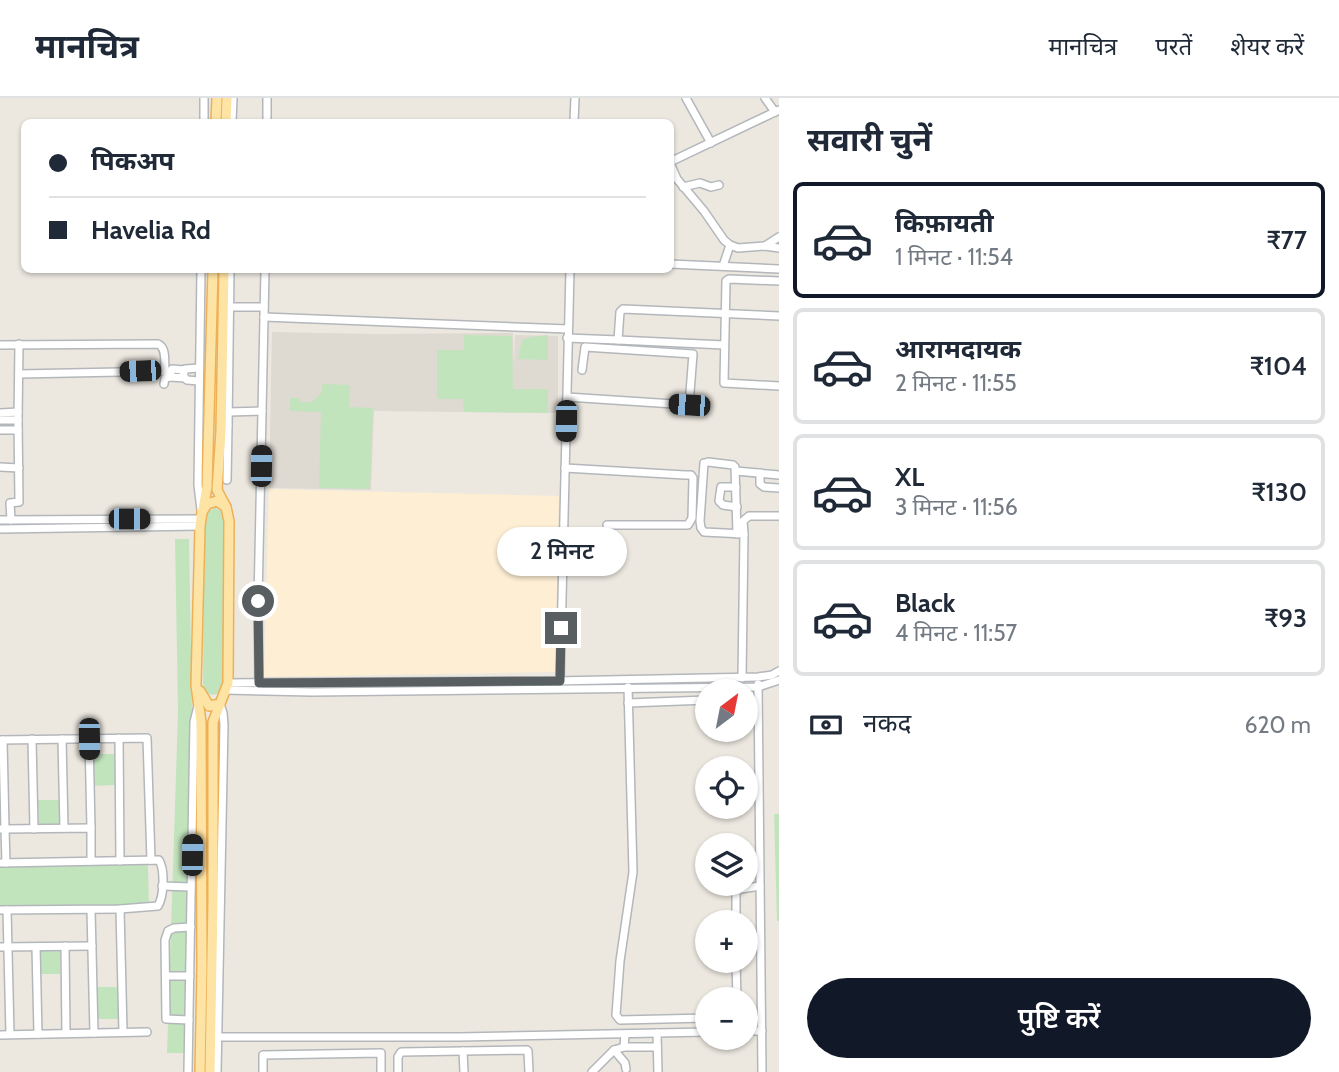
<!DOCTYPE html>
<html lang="hi">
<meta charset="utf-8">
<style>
body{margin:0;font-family:Cabin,"Noto Sans Devanagari",sans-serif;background:#f6f6f7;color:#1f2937;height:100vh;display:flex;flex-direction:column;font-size:26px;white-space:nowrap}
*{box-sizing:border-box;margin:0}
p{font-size:23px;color:#747a83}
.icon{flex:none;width:38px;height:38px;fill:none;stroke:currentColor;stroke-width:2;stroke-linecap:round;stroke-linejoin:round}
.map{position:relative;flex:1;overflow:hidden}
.panel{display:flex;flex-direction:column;background:#fff;width:560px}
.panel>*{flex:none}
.guide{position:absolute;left:21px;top:21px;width:653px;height:154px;border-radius:10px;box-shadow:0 2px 5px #0004;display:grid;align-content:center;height:154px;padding:0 28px;background:#fff}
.needle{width:46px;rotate:32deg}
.controls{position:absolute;left:695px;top:581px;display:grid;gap:14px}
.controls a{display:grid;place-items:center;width:63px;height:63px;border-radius:50%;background:#fff;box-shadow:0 2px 5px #0004;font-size:35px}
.end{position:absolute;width:32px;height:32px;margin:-16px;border:9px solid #595e61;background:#fff;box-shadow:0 0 0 4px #fff}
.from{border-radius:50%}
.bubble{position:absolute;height:49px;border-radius:24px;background:#fff;box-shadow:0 2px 5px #0004;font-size:23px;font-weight:600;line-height:49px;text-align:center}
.car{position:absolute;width:21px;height:42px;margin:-21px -10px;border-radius:9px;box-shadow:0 0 5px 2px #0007;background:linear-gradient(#222 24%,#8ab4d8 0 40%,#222 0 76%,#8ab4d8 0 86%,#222 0)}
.guide b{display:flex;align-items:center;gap:24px;height:66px;font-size:26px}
.guide b+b{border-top:2px solid #e0e1e3}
.guide i{width:18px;height:18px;background:#1f2937}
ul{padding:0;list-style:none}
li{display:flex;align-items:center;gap:21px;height:116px;margin:0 14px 10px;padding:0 14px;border:4px solid #e0e1e3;border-radius:10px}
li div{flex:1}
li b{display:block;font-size:26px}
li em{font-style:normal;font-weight:600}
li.active{border-color:#111827}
li>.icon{width:63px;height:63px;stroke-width:1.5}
h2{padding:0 28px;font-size:32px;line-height:84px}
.pay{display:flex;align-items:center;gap:18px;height:77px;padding:0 28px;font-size:26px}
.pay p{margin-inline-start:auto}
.primary-button{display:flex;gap:14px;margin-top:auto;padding:14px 28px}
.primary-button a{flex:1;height:80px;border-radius:42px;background:#111827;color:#fff;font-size:28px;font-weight:600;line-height:80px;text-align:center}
header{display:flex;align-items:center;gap:42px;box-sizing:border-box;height:98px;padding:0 35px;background:#fff;border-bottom:2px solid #e0e1e3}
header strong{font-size:33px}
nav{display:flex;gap:38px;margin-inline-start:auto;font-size:24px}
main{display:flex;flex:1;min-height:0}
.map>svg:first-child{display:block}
</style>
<header>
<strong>मानचित्र</strong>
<nav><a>मानचित्र</a><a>परतें</a><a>शेयर करें</a></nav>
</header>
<main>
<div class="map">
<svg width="779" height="974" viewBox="0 0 779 974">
<rect width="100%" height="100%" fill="#ece8e0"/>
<path fill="#fdeed4" d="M269 391 559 398 555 574 264 579Z"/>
<path fill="#ded9d1" d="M272 234 374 236 513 235 514 267 515 237 558 238V315L374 313 371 392 269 390Z"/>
<g fill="#c2e4bd">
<path d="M464 237 512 238 513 291H548V315L464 314 463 301H437V252H464Z"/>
<path d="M548 237V262L518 261 522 242 531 239Z"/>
<path d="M322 286 350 287 349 309 373 310 370 391 319 390 321 314 290 313V300H300V304H312L322 294Z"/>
<path d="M215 410 223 414 225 418 223 587C219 600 206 600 203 587L204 418 206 414Z"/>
<path d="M175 441H189L192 614 184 955H167L178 614Z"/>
<path d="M93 656H115L116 687 94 688Z"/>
<path d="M38 702H59V729H39Z"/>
<path d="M774 716H779V823H777Z"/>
<path d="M148 767 149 807 0 809V769Z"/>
<path d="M39 851H60V876H40Z"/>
<rect x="96" y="889" width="22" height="32"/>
</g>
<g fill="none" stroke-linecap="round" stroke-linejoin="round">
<g stroke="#b3b7bb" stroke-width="10">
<g id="minor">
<path d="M267 0V24"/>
<path d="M686 0 711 45"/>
<path d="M765 0 775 14"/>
<path d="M204 24V0"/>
<path d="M232 24 233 0"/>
<path d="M574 24 575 0"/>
<path d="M670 65 677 81 704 113 724 142 730 147 738 150 765 148 779 150"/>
<path d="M670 66 672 63 779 12"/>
<path d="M683 89 700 85 711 89 719 87"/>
<path d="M765 148 779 139"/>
<path d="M670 166 779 171"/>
<path d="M723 168 730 147"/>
<path d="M779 183 729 181 726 183 724 285 779 288"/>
<path d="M230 209H264"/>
<path d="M264 219 568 231"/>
<path d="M567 240 618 242 620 214 623 211 779 218"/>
<path d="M618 242 724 247"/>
<path d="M0 247 158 246C167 250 164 264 165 273"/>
<path d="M184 272 172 271 170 279 185 280"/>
<path d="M19 276 170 273"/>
<path d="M199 283 187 282 183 278 185 271 199 270"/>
<path d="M164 286 165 280 170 279"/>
<path d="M567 299 689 307 693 256 585 249 582 272"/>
<path d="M228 314 262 313"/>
<path d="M0 315 18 314"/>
<path d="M0 322H18"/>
<path d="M221 327 228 328 230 172"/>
<path d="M0 332H18"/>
<path d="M708 364 733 367 735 369 737 436"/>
<path d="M704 365 700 423 701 430 704 434 744 436 742 580"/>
<path d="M0 369 19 370"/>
<path d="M565 370 685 377H691L693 380 692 420 688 427H607"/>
<path d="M736 373 779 377"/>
<path d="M760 375V386L764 389 779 390"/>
<path d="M227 382 228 328"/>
<path d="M736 389H721L719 403 723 407 737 409"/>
<path d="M201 412 198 387 201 172"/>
<path d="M0 422 201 421"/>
<path d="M11 422 10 405 19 404 18 322 19 246"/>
<path d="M0 431 200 428"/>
<path d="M744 436 743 423 749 418H779"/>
<path d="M560 583 570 172"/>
<path d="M228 585 555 583 758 579 772 577 779 573"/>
<path d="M758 586 762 974"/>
<path d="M259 589 258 503 265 172"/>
<path d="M628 589 633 774 620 863 616 917 620 922 707 920"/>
<path d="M225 592 312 594 758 589 779 582"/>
<path d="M628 605 707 602"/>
<path d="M119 640 120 763"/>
<path d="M32 641 34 731"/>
<path d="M62 641 64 730"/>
<path d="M89 641 91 730"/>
<path d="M0 642 147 640 151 762"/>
<path d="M3 642 5 731 91 730V763"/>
<path d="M0 731H5L6 765"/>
<path d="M0 765 159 762C165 772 164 798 158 808L120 811 0 812"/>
<path d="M162 788 191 789"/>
<path d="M120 811 123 934"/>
<path d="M7 812 10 936"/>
<path d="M91 812 94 935"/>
<path d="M736 824V794L741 791 760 788"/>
<path d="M65 848 66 935"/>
<path d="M0 849 92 848"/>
<path d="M36 849 38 936"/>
<path d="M736 863 737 901"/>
<path d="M166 878H190"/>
<path d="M189 922 166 921 165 842 168 833 174 830 191 829"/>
<path d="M746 933H762"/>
<path d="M657 935 658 974"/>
<path d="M0 937 147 934"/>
<path d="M211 939H459L707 934"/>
<path d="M624 949H657"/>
<path d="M614 952 625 965 626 971"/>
<path d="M463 953 464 974"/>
<path d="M188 974 194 624 198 608"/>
<path d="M217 974 224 627 223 615 220 606"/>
<path d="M263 974V957L381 955V974"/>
<path d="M398 974V959L401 954 527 952 528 953 529 974"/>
<path d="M592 974 614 952 624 949 625 936"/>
</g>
</g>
<g stroke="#eeb057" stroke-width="12">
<g id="major">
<path d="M216 24 217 0"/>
<path d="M226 24 227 0"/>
<path d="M224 172 221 333 217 392 226 409"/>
<path d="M203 411 207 389 213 172"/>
<path d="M200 593 209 608 220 606"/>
<path d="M200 974 202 871 201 624 196 587 200 428 202 414 207 406 217 403 226 409 229 423 228 585 213 624V801L210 974"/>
</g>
</g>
<use href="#minor" stroke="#fff" stroke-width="7"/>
<use href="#major" stroke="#fde3a4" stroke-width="9"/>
</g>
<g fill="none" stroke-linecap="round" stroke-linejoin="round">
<path stroke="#595e61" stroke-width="9" d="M258 503 259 585 560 583 561 530"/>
</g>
</svg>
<div class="controls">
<a><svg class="needle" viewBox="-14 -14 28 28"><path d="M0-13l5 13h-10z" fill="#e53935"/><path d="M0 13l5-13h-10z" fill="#747a83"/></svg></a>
<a><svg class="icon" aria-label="locate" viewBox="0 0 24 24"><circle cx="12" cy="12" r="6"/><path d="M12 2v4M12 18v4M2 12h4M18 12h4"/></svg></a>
<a><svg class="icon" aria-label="layers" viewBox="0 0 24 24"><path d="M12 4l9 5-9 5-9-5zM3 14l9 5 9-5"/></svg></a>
<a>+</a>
<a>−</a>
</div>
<i class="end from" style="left:258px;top:503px"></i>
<i class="end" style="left:561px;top:530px"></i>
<div class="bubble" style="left:497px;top:429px;width:130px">2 मिनट</div>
<i class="car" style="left:140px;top:273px;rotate:268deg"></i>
<i class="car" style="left:689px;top:307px;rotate:274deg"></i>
<i class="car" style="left:566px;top:323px;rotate:181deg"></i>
<i class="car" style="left:261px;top:368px;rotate:1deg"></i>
<i class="car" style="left:129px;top:421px;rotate:90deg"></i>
<i class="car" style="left:89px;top:641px;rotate:179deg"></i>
<i class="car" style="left:192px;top:757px;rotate:1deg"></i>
<div class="guide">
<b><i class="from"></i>पिकअप</b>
<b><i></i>Havelia Rd</b>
</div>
</div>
<section class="panel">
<h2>सवारी चुनें</h2>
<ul>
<li class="active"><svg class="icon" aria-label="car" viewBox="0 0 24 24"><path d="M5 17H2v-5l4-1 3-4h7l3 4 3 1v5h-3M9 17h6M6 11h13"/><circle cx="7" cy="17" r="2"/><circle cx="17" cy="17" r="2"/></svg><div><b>किफ़ायती</b><p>1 मिनट · 11:54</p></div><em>₹77</em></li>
<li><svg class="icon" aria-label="car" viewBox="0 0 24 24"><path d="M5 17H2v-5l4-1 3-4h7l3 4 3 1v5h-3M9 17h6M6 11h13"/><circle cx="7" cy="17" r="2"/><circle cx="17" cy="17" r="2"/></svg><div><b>आरामदायक</b><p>2 मिनट · 11:55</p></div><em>₹104</em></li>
<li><svg class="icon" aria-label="car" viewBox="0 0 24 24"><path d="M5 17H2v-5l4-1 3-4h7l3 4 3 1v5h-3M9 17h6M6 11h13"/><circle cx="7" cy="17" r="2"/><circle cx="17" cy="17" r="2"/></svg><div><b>XL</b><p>3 मिनट · 11:56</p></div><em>₹130</em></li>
<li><svg class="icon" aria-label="car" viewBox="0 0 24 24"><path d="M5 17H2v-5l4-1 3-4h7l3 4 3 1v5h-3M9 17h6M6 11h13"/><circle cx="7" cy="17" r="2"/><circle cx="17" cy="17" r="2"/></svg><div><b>Black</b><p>4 मिनट · 11:57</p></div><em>₹93</em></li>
</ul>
<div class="pay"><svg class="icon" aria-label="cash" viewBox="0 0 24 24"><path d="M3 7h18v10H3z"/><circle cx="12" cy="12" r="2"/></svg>नकद<p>620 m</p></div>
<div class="primary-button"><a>पुष्टि करें</a></div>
</section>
</main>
